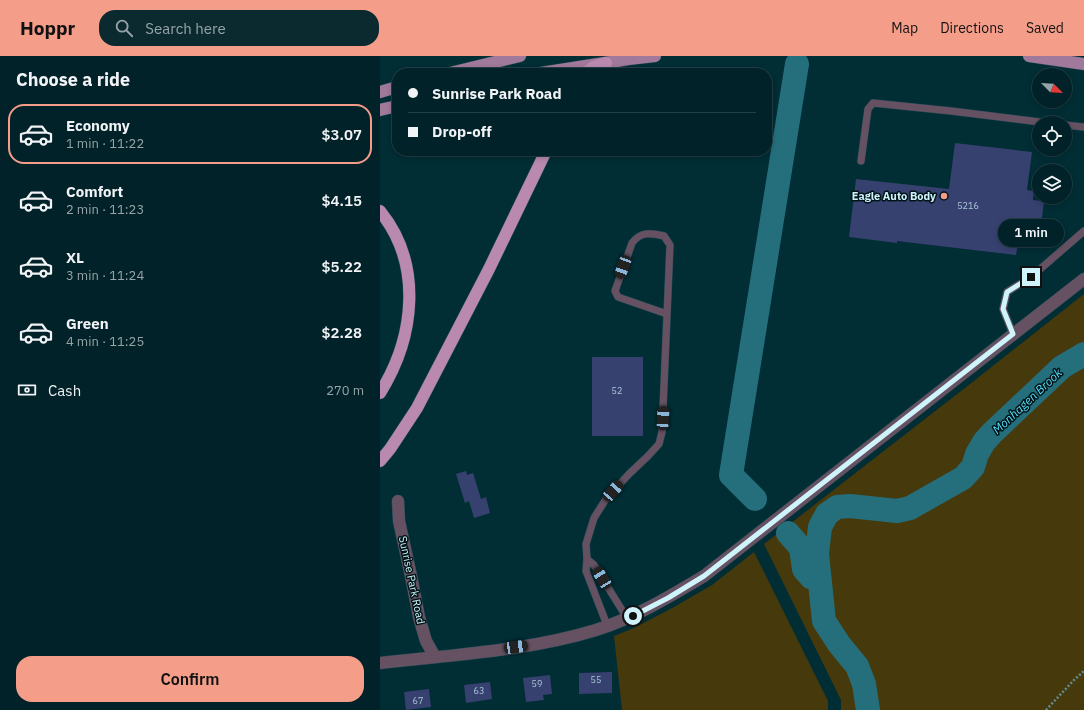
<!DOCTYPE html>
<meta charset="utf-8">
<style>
body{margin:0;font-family:"IBM Plex Sans",sans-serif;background:#0b2a30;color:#f1f3f6;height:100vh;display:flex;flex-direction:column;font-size:15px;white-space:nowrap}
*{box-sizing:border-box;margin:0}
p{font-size:13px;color:#96a4a8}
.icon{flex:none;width:22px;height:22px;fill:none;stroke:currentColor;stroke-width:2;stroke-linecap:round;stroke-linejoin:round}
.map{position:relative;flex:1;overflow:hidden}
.details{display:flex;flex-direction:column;background:#012228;width:380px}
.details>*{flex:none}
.top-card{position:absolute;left:12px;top:12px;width:380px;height:88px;border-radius:16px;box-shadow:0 2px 6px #0003,0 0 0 1px #233f45;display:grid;align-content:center;height:88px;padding:0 16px;background:#012228}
.needle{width:26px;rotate:114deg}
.controls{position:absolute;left:652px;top:12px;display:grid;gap:8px}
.controls a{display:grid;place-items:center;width:40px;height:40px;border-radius:50%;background:#012228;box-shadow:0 2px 6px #0003,0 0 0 1px #233f45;font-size:20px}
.end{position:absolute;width:18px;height:18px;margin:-9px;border:5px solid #cff3fb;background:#111;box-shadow:0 0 0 2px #111}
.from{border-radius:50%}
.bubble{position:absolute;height:28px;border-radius:14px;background:#012228;box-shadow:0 2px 6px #0003,0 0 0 1px #233f45;font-size:13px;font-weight:600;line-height:28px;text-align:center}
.car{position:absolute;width:12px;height:24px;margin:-12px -6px;border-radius:5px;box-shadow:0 0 3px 1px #0007;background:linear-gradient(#222 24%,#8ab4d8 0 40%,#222 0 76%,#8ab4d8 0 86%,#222 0)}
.top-card b{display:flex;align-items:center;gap:14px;height:38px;font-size:15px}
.top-card b+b{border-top:1px solid #233f45}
.top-card i{width:10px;height:10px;background:#f1f3f6}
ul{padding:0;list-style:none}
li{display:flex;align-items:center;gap:12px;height:60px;margin:0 8px 6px;padding:0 8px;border:2px solid transparent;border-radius:16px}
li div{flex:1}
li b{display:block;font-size:15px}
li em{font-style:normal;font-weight:600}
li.current{border-color:#f49e8a}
li>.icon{width:36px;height:36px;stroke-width:1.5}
h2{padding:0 16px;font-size:18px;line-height:48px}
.pay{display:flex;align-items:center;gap:10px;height:44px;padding:0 16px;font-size:15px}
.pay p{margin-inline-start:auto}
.cta{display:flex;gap:8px;margin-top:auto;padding:8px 16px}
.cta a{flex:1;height:46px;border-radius:16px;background:#f49e8a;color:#111;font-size:16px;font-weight:600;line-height:46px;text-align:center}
header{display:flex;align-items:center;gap:24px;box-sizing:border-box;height:56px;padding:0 20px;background:#f49e8a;color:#111}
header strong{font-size:19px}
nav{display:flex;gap:22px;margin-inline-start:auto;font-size:14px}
.search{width:280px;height:36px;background:#0b2a30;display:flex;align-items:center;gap:10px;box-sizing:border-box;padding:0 14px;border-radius:16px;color:#96a4a8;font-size:15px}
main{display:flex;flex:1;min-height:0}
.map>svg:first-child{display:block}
</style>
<header>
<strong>Hoppr</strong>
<div class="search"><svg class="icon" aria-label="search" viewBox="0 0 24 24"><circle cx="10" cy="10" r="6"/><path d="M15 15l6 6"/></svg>Search here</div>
<nav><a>Map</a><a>Directions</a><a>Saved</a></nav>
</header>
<main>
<section class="details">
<h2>Choose a ride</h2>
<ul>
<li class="current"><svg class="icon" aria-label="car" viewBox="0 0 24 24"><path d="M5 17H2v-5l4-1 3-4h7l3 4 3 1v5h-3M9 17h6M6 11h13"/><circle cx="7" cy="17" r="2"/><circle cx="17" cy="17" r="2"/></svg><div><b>Economy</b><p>1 min · 11:22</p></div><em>$3.07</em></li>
<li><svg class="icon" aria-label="car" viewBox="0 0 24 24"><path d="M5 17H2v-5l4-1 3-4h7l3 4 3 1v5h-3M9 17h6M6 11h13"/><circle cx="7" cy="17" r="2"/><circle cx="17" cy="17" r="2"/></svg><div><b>Comfort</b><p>2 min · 11:23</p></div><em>$4.15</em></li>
<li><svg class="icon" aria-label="car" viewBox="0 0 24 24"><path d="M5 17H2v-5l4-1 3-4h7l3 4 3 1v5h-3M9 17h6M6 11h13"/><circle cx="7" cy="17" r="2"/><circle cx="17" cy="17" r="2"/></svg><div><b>XL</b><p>3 min · 11:24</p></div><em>$5.22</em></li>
<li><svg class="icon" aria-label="car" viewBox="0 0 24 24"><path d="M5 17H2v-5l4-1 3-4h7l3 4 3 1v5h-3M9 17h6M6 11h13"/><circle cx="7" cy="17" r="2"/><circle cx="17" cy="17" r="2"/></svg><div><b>Green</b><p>4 min · 11:25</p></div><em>$2.28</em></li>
</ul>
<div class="pay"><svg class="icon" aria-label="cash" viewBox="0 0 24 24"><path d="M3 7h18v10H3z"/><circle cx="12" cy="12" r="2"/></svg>Cash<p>270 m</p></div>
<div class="cta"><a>Confirm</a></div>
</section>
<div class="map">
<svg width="704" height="654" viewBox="0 0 704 654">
<rect width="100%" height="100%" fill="#012d35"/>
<g fill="#463a0c">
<path d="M704 238V654H461V644L384 488 590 328Z"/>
<path d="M374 496 448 645V654H242L234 580 254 572 294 551 332 529Z"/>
</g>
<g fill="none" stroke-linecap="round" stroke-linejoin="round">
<g stroke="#256f7d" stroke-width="24">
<path d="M375 443 351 419 417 8"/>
<path d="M408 477 421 492 424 513 431 521"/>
<path d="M488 654 484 628 477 610 459 588 444 565 437 498 440 471 447 458 457 451 470 450 517 455 530 452 583 422 593 411 597 398 604 386 612 377 682 311 704 298"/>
</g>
</g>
<g fill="#37416f">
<path d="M575 87 652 96 647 134 654 135 653 144 664 145 662 162H656L654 183 639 182 636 199 517 185V187L469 181 476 123 569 133Z"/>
<rect x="212" y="301" width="51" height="79"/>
<path d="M86 415 87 419 93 417 101 443 106 441 110 457 94 462 89 445 85 447 76 418Z"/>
<path d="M232 616V637L199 638V617Z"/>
<path d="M170 619 172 638 163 639 164 644 146 646 143 622Z"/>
<path d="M110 626 112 643 86 647 84 629Z"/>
<path d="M49 633 51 651 26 654 24 636Z"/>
</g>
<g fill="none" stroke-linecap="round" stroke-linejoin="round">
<g stroke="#1e4951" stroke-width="8">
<g id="service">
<path d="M685 69 704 71"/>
<path d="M481 105 488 53 493 47 571 55 668 67"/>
<path d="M633 278 623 253 627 236 651 221 704 175"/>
<path d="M207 503 206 488 214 462 226 443 249 418 268 400 279 388 282 376 290 189 284 180C271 177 261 175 252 187L235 235 238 241 287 258"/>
<path d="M227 569 206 515 207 503 214 509 247 562"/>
</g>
</g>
<g stroke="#1e4951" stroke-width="13">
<g id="minor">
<path d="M18 445 19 465 31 520 39 561 46 585 55 601"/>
<path d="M0 607C70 599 148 595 216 574 254 562 289 541 324 520L704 223"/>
</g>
</g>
<g stroke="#1e4951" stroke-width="13">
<g id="primary">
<path d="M649 0 704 8"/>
<path d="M70 17 140 0"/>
<path d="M161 17 249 3 275 0"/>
<path d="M0 36 17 31"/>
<path d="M0 54 17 50"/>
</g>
</g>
<g stroke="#1e4951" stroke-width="13">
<g id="motorway">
<path d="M206 17 213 11 226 7"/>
<path d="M0 155C43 208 35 281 0 337"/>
<path d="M0 405 10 393 37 352 109 213 166 95"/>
</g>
</g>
<path stroke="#638c94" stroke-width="2.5" stroke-dasharray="2 2" stroke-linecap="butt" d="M666 654 694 624 704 615"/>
<use href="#service" stroke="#655161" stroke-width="7"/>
<use href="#minor" stroke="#655161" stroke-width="12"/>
<use href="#primary" stroke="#a1799a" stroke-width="12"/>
<use href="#motorway" stroke="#b989b0" stroke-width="12"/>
</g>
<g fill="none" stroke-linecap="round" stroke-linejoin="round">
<path stroke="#cff3fb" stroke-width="5" d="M253 560 288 542 324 520 633 278 623 253 627 236 651 221"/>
</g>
<circle fill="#f49e8a" stroke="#001419" stroke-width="1.5" cx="564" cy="140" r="4"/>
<g text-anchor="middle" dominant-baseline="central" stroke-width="3" stroke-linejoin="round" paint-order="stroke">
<g font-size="9" fill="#a9c6d8">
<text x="588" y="149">5216</text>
<text x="237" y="334">52</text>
<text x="216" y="623">55</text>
<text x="157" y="627">59</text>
<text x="99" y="634">63</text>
<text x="38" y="644">67</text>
</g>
<g font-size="11" font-weight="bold" fill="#cff3fb" stroke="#001419" text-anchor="end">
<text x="556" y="140">Eagle Auto Body</text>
</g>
<g font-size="11" fill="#cff3fb" stroke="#001419">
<text transform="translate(32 524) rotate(78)">Sunrise Park Road</text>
</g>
<g font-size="12" font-style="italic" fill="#55dffa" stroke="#001419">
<text transform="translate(647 345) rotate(-43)">Monhagen Brook</text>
</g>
</g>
</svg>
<div class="controls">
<a><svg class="needle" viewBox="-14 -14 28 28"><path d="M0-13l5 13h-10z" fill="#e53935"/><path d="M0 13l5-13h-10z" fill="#96a4a8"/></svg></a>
<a><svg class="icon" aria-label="locate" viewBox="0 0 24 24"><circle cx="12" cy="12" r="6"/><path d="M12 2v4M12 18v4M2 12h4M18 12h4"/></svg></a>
<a><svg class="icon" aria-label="layers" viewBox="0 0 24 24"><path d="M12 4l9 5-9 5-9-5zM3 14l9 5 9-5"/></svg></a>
</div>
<i class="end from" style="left:253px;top:560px"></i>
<i class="end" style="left:651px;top:221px"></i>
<div class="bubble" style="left:618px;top:163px;width:66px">1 min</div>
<i class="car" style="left:243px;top:211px;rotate:200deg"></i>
<i class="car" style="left:283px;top:362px;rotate:3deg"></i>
<i class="car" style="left:233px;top:435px;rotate:42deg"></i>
<i class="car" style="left:222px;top:522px;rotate:328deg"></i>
<i class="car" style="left:136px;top:591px;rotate:82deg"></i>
<div class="top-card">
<b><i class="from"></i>Sunrise Park Road</b>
<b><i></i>Drop-off</b>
</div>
</div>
</main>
